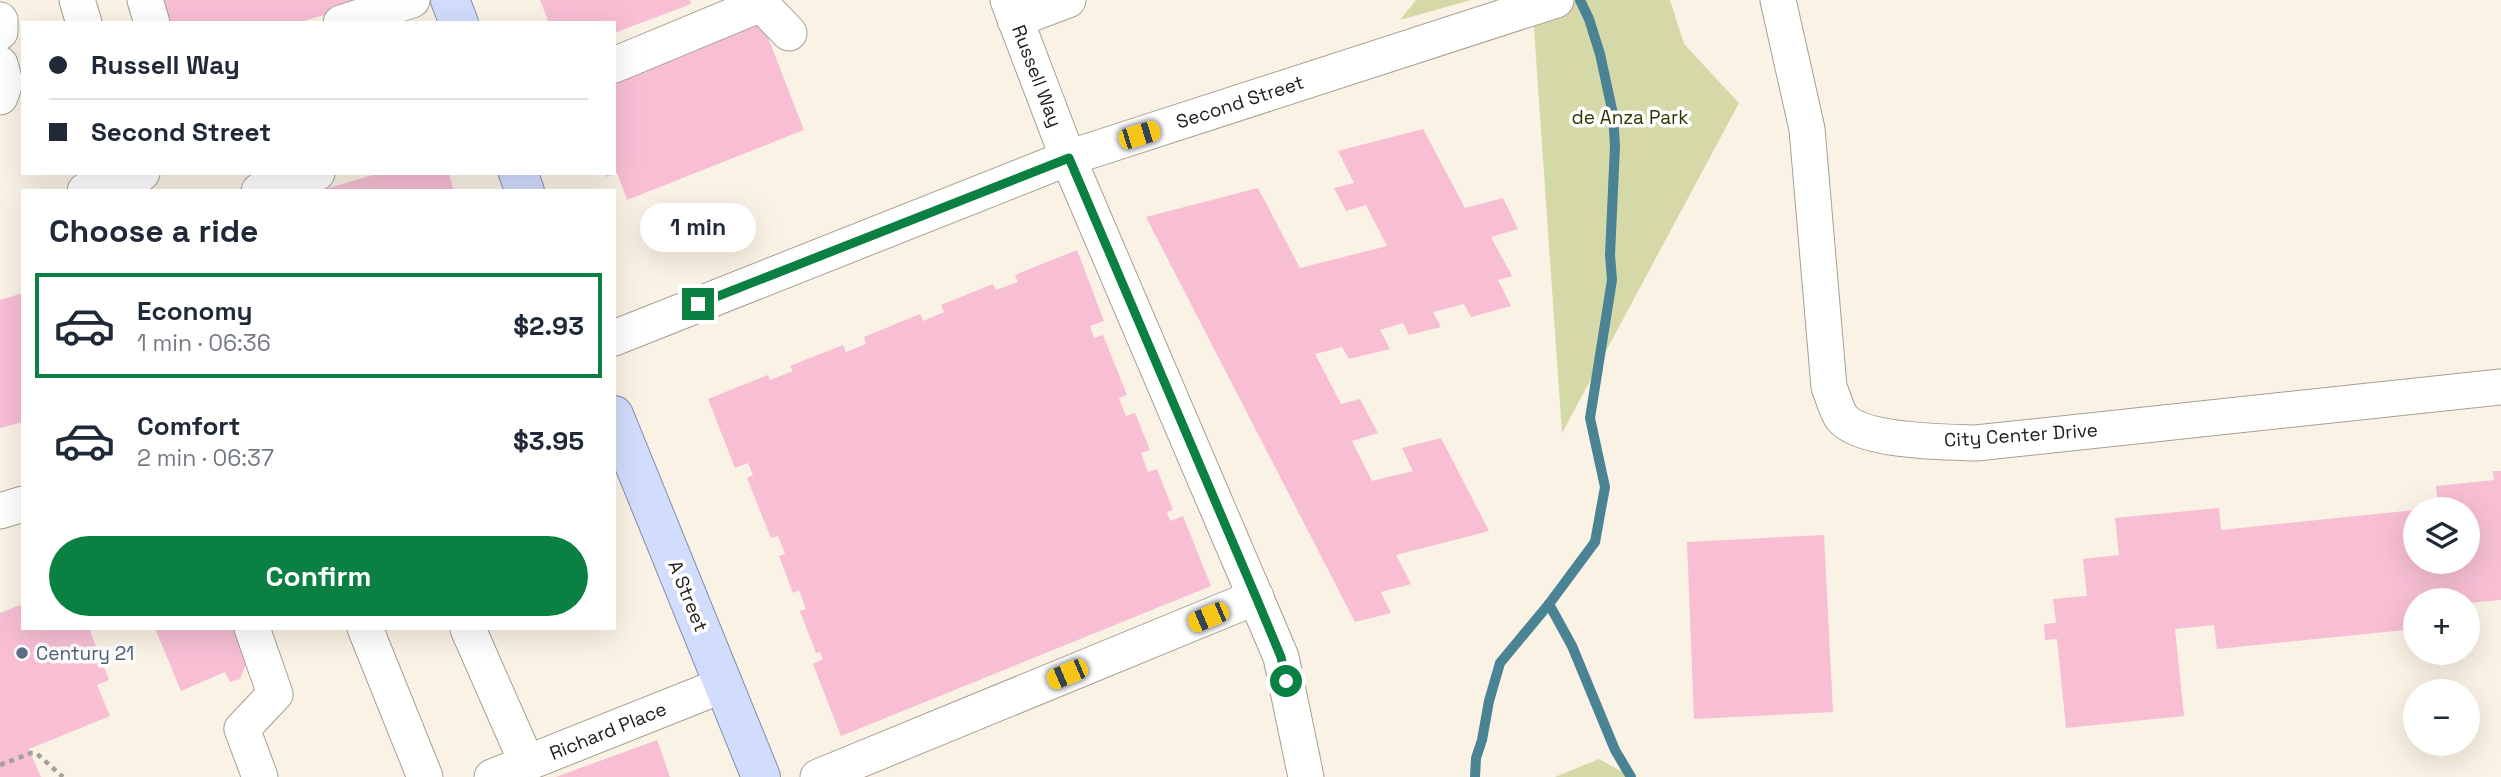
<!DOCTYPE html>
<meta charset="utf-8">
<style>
body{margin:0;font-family:"Space Grotesk",sans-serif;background:#f2f2f3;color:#1f2937;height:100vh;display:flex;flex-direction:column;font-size:26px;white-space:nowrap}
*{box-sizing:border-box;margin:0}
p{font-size:23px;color:#747a83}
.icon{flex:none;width:38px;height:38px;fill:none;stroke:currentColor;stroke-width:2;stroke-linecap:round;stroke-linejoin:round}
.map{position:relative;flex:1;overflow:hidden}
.drawer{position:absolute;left:21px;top:189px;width:595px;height:441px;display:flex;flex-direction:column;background:#fff;border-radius:0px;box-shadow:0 7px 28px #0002}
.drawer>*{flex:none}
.top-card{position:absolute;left:21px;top:21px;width:595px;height:154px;border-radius:0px;box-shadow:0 7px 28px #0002;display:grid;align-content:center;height:154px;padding:0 28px;background:#fff}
.controls{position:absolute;left:2403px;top:497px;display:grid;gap:14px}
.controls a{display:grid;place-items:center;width:77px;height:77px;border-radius:50%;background:#fff;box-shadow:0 7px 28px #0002;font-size:35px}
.end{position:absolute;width:32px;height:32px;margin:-16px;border:9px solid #0b8043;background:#fff;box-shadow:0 0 0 4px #fff}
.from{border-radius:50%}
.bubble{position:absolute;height:49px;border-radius:24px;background:#fff;box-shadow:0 7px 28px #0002;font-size:23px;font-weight:800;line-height:49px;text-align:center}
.car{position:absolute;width:21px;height:42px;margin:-21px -10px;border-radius:9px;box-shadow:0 0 5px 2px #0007;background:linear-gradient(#f5c518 24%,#345 0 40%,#f5c518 0 76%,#345 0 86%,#f5c518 0)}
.top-card b{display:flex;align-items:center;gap:24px;height:66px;font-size:26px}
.top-card b+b{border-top:2px solid #e0e1e3}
.top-card i{width:18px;height:18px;background:#1f2937}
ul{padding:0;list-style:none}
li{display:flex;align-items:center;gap:21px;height:105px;margin:0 14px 10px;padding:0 14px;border:4px solid transparent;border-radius:0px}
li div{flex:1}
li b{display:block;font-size:26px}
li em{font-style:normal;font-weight:800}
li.current{border-color:#0b8043}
li>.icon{width:63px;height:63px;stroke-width:1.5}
h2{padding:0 28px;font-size:32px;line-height:84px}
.primary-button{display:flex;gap:14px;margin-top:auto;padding:14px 28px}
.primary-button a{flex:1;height:80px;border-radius:42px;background:#0b8043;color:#fff;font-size:28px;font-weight:800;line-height:80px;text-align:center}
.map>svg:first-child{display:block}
</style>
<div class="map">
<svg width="2501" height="777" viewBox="0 0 2501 777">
<rect width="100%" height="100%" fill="#faf2e4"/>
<g fill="#d4d9a7">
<path d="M1416 0H1471L1400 20Z"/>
<path d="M1532 0H1670L1684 44 1739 103 1562 433Z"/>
<path d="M1599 759 1632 777H1555Z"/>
</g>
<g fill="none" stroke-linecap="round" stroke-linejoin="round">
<g stroke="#4a8394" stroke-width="10">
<path d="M1549 604 1572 646 1615 750 1631 777"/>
<path d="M1475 777 1476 758 1482 740 1489 701 1500 663 1549 604 1595 542 1605 487 1590 418 1612 280 1610 255 1615 146 1613 114 1600 54 1589 19 1580 0"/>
</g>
</g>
<g fill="#f7bed4">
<path d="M156 0H371V1L297 23H162Z"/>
<path d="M540 0H690L691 4 614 33V23H549Z"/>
<path d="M760 17 804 130 627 200 617 173 606 177 605 173H614V75Z"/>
<path d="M1423 129 1465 208 1503 198 1518 229 1491 237 1512 276 1498 280 1511 306 1471 317 1464 304 1433 312 1441 327 1409 335 1403 323 1380 330 1390 349 1349 359 1342 347 1315 354 1341 404 1360 399 1378 433 1352 441 1372 481 1413 471 1402 448 1441 438 1489 531 1396 555 1411 584 1381 592 1391 613 1355 622 1146 217 1258 188 1300 268 1387 246 1366 205 1346 211 1334 188 1354 183 1338 151Z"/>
<path d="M379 173H449L454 191H319Z"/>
<path d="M1077 250 1104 321 1090 326 1094 338 1103 335 1127 395 1119 398 1126 416 1135 413 1150 450 1141 453 1148 472 1157 469 1173 510 1167 512 1170 521 1183 516 1211 586 841 736 813 664 823 659 820 652 816 653 800 611 806 609 799 590 793 593 779 556 785 554 778 536 771 538 747 478 753 475 748 463 735 468 708 399 768 375 770 380 793 371 790 366 843 345 846 352 866 344 864 337 920 314 923 321 944 312 941 305 993 284 996 290 1018 282 1015 275Z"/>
<path d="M23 293V422L0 428V300Z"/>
<path d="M2493 471H2501V600L2468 603V600H2415V629L2217 649 2214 625 2175 629 2184 716 2066 728 2057 639 2045 640 2044 624 2056 623 2053 599 2087 596 2083 559 2119 555 2115 518 2219 508 2221 530 2415 510V562H2468V509H2438L2436 486 2494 480Z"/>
<path d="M1824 535 1833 712 1694 719 1687 542Z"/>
<path d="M23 604V628H89L109 680 97 685 110 716 29 749 41 777H0V613Z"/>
<path d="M155 628H237L249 657 240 679 230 682 225 672 181 691Z"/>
<path d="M657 740 670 777H556Z"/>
</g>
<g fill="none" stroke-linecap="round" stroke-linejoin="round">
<g stroke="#a79f93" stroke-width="37">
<g id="minor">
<path d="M77 0 84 23"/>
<path d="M145 0 152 23"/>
<path d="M1008 0 1068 158 1281 657 1306 777"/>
<path d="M1778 0 1807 129 1829 387C1833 396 1836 410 1842 418 1862 442 1946 442 1976 443L2501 387"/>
<path d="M0 20V32"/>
<path d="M1015 20 1068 0"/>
<path d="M341 23 412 0"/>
<path d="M0 64 5 83 0 97"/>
<path d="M614 65 761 4 789 33"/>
<path d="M85 191 142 173"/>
<path d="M259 191 317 173"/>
<path d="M614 338 1068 158 1556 0"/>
<path d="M0 511 23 504"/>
<path d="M252 628 275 694 242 729 260 777"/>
<path d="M365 628 425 777"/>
<path d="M468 629 527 763"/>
<path d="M492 777 723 685"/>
<path d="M818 777 1256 597"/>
</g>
</g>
<g stroke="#828dad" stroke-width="40">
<g id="major">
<path d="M450 0 459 23"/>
<path d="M518 173 525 191"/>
<path d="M614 415 761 777"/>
</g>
</g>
<path stroke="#a69f95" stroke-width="4.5" stroke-dasharray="5 5" stroke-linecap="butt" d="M0 765 31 753H36L63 777"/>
<use href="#minor" stroke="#fff" stroke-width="35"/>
<use href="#major" stroke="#d2ddfd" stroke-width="38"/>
</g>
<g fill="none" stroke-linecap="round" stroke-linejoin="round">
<path stroke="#0b8043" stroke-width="9" d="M698 304 1069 158 1256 597 1281 657 1286 681"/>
</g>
<circle fill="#5c6f8a" stroke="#fff" stroke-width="2.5" cx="22" cy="653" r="7"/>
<g text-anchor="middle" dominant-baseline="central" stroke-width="7" stroke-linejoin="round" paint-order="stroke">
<g font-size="19" fill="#24201c" stroke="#fff">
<text transform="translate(1037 76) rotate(69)">Russell Way</text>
<text transform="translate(1240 102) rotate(-18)">Second Street</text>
<text transform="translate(2021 435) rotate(-4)">City Center Drive</text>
<text transform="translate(688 596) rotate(68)">A Street</text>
<text transform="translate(608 731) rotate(-22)">Richard Place</text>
</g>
<g font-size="19" fill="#323500" stroke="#fff">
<text x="1630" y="117">de Anza Park</text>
</g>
<g font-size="19" fill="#4e5e75" stroke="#fff" text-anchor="start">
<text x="36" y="653">Century 21</text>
</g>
</g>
</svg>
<div class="controls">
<a><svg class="icon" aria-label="layers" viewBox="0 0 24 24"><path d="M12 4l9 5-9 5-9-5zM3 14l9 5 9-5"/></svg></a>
<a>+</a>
<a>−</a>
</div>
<i class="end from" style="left:1286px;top:681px"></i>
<i class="end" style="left:698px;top:304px"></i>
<div class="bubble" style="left:640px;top:203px;width:116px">1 min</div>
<i class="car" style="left:1139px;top:135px;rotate:73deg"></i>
<i class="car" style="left:1208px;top:617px;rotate:247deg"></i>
<i class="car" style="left:1067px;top:674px;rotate:247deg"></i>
<div class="top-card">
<b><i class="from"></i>Russell Way</b>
<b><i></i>Second Street</b>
</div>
<section class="drawer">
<h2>Choose a ride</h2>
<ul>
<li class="current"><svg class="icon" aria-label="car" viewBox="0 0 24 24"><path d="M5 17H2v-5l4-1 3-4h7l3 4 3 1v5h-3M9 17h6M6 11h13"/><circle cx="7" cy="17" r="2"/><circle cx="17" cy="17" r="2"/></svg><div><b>Economy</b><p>1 min · 06:36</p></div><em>$2.93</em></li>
<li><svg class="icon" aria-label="car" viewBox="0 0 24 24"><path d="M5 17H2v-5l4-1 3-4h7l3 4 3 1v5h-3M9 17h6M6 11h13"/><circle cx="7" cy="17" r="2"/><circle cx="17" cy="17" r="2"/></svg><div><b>Comfort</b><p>2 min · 06:37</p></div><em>$3.95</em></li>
</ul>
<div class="primary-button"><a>Confirm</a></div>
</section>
</div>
